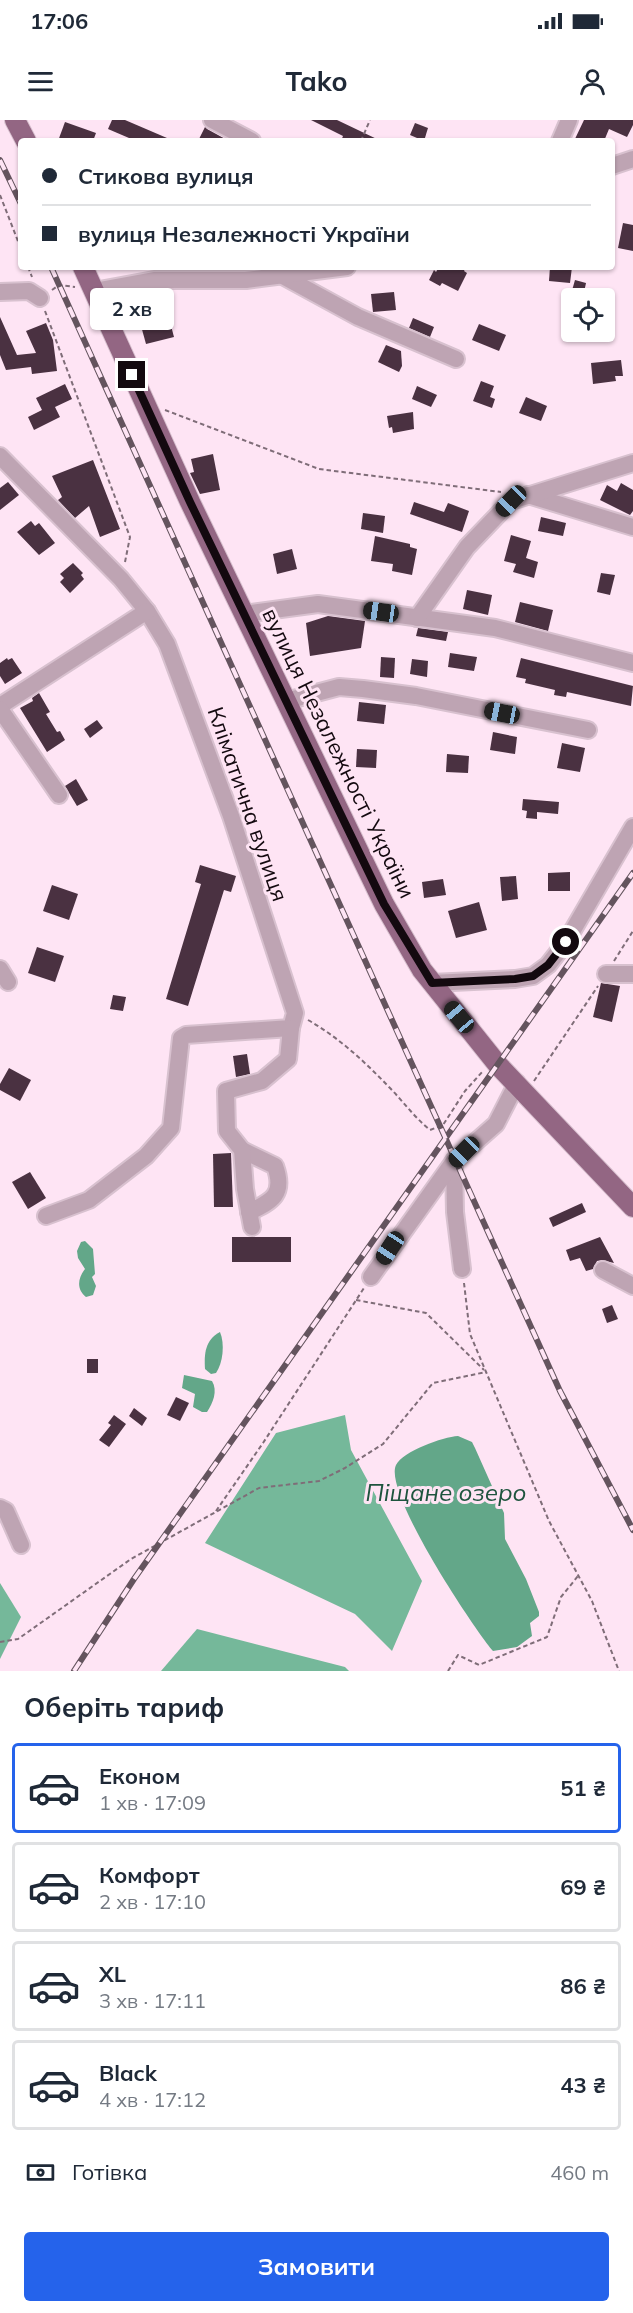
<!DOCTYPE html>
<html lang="uk">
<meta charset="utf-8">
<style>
body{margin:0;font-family:Mulish,sans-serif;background:#f2f2f3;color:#1f2937;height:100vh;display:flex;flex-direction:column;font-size:22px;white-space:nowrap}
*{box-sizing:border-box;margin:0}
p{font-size:20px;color:#747a83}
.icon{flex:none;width:33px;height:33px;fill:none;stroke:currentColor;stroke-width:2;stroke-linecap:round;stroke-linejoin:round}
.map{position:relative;height:1551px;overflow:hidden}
.panel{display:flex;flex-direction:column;background:#fff;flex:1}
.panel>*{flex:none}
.guide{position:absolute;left:18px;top:18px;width:597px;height:132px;border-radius:6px;box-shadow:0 2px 4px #0004;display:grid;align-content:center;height:132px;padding:0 24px;background:#fff}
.tools{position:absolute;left:561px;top:168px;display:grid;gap:12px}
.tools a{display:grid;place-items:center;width:54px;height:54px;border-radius:6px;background:#fff;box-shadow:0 2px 4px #0004;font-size:30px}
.end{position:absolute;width:27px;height:27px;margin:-14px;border:8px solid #13090f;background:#fff;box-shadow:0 0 0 3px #fff}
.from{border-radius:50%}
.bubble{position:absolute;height:42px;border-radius:6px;background:#fff;box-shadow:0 2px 4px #0004;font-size:20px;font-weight:700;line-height:42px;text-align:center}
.car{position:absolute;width:18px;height:36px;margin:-18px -9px;border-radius:8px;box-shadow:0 0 4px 2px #0007;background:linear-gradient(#222 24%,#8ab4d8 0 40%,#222 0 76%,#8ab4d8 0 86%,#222 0)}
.guide b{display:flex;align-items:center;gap:21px;height:57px;font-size:22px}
.guide b+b{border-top:2px solid #e0e1e3}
.guide i{width:15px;height:15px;background:#1f2937}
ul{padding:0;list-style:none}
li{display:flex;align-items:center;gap:18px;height:90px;margin:0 12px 9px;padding:0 12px;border:3px solid #e0e1e3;border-radius:6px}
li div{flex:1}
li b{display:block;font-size:22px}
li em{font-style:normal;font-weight:700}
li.active{border-color:#2563eb}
li>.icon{width:54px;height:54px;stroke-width:1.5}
h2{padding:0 24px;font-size:27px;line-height:72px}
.pay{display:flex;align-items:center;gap:15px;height:66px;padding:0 24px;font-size:22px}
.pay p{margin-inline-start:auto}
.button{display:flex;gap:12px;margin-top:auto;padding:12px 24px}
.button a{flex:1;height:69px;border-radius:6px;background:#2563eb;color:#fff;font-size:24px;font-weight:700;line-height:69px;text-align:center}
.status{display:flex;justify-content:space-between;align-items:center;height:42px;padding:0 30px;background:#fff;direction:ltr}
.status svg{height:16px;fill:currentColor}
header{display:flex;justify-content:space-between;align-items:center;height:78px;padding:0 24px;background:#fff;font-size:27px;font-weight:700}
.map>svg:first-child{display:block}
</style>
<div class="status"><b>17:06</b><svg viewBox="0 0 49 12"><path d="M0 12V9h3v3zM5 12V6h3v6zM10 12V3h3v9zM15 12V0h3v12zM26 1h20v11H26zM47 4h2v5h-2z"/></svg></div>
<header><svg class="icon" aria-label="menu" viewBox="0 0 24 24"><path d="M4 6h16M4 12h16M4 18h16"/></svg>Tako<svg class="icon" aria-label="person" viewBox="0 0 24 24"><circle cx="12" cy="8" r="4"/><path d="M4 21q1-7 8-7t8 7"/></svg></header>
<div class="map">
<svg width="633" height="1551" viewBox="0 0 633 1551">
<rect width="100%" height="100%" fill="#fee4f4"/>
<g fill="#75b89a">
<path d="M345 1295 351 1330 422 1461 392 1531 355 1494 205 1423 276 1313Z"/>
<path d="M0 1463 21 1497 0 1539Z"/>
<path d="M197 1509 345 1547 349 1551H161Z"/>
</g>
<g fill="#63a789">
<path d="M85 1121 93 1129 95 1154 92 1157 96 1166 93 1175 86 1177C76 1169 78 1158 85 1149L78 1138 77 1131 81 1122Z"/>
<path d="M220 1212C225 1224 223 1243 216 1253L211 1254 205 1249C204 1234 205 1220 220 1212Z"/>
<path d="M184 1255 212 1261C218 1271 213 1283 207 1292H202L193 1287 195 1274 182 1268Z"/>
<path d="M458 1316 472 1322 475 1328 504 1393 505 1419 526 1459 539 1492V1496L530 1503 532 1516 517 1527 493 1531C472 1506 383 1372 396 1345 403 1331 443 1317 458 1316Z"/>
</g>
<g fill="#4a3141">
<path d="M112 0H125L174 21H136L108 9Z"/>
<path d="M311 0H337L381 21H341L343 16Z"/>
<path d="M584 0H633V5L627 17 609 9 604 21H574Z"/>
<path d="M65 2 96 13 93 21H58Z"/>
<path d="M415 3 428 8 424 21 410 15Z"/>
<path d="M205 7 207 9 229 21H198Z"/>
<path d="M623 103 633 105V131L618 128Z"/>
<path d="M439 147H466L464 151 467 153 458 171 442 163 440 166 429 160 434 150 436 152Z"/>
<path d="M550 147H572L570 163 549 161Z"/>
<path d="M575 160 586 163 583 177 571 174Z"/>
<path d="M394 172 396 190 373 192 371 174Z"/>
<path d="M166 187 174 217 146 224 138 195Z"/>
<path d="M0 197 17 235 36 233 26 211 46 203 53 220 57 251 32 254 31 247 6 250 0 235Z"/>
<path d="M413 198 434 207 430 217 409 208Z"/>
<path d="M479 204 506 215 499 231 472 220Z"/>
<path d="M386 225 401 231 402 246 399 252 378 242Z"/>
<path d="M621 240 623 256H615L616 261 593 264 591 243Z"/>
<path d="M481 261 494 266 490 277 495 279 492 288 473 281Z"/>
<path d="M65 264 72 279 55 287 60 297 34 310 28 297 42 290 36 278Z"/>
<path d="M417 266 437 275 431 287 412 279Z"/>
<path d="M526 277 547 286 541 301 519 293Z"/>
<path d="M413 292 414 309 393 313 392 307 389 308 387 296Z"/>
<path d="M213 334 220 370 200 374 190 353 194 352 191 339Z"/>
<path d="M93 340 120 409 100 417 89 386 75 398 58 380 62 377 52 356Z"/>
<path d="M8 362 19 375 0 390V368Z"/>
<path d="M621 363 633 370V391L630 395 600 380 607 365 617 371Z"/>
<path d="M414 382 444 392 448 383 469 391 462 412 410 394Z"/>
<path d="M363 393 385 396 383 413 361 409Z"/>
<path d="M541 397 566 403 563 416 538 411Z"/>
<path d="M31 401 35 406 39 403 55 423 39 435 17 412Z"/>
<path d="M511 415 531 421 526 438 538 442 534 458 513 452 516 444 504 441Z"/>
<path d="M375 416 410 424V427L417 429 412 455 392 451 393 444 371 441Z"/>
<path d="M292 429 297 449 277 454 273 434Z"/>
<path d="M73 443 83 453 81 455 84 459 70 473 60 462 64 458 60 454Z"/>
<path d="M601 453 615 455 610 475 597 472Z"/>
<path d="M467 470 492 475 488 495 463 489Z"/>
<path d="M520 482 553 490 548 511 515 502Z"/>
<path d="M328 496 365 501 361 528 310 536 306 503Z"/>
<path d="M418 508 448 512 446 521 416 516Z"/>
<path d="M450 533 477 537 474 551 448 547Z"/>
<path d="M381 537 395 538 394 558 380 557Z"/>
<path d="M7 538 8 540 12 538 22 553 5 564 0 556V543Z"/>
<path d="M521 538 633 566 631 586 567 572 566 577 554 575 555 570 525 563 526 559 516 557Z"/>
<path d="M412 539 428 541 427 557 410 554Z"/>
<path d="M39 573 50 592 46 594 57 612 60 611 65 620 47 632 20 588 33 581 32 578Z"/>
<path d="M359 582 386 585 384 604 357 601Z"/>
<path d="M97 600 103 608 90 618 84 609Z"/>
<path d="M493 612 517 617 515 634 490 630Z"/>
<path d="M562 623 585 628 580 652 557 648Z"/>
<path d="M357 629 377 630 376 648 356 647Z"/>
<path d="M447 634 469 636 468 653 446 652Z"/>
<path d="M76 659 88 680 77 686 65 666Z"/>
<path d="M523 679 559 682 558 694 537 692V699L526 698 527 691 522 690Z"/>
<path d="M200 745 236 756 231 772 224 770 188 886 166 879 201 764 195 762Z"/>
<path d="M570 752V771H548V753Z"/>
<path d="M516 756 518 779 502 781 500 757Z"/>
<path d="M443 759 446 775 424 778 422 762Z"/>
<path d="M52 765 78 774 69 800 43 791Z"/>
<path d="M479 782 487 810 456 818 448 791Z"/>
<path d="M37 827 64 836 55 862 28 853Z"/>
<path d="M601 863 620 866 612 902 593 897Z"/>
<path d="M113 875 126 877 123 891 110 889Z"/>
<path d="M247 934 250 954 236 957 233 936Z"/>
<path d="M9 948 31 960 20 981 0 970V964Z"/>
<path d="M231 1033 233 1087H214L213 1034Z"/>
<path d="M30 1052 46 1078 28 1089 12 1062Z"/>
<path d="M582 1083 586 1092 553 1107 549 1098Z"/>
<rect x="232" y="1117" width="59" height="25"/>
<path d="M600 1117 614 1143 602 1140 597 1141 593 1149 586 1151 580 1138 570 1141 566 1130Z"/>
<path d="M612 1185 618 1199 607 1203 602 1189Z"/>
<rect x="87" y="1239" width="11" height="14"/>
<path d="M176 1277 189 1283 180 1301 167 1295Z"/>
<path d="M134 1288 147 1298 142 1306 129 1296Z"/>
<path d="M114 1295 126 1304 109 1327 99 1320 111 1305 108 1303Z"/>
</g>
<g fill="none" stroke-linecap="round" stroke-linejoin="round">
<g stroke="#d8c1cf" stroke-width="20">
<g id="minor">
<path d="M212 0 252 21"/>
<path d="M560 21 569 0"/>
<path d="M612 46 633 39"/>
<path d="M281 155 358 197 456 239"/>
<path d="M94 171 154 160H246L347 147"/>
<path d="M0 172 29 171 40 178"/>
<path d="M0 336 121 459 147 491 167 524 231 696 295 893 291 908 186 915 181 918 171 1008 146 1036 89 1080 46 1096"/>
<path d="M528 375 633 407"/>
<path d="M244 494 318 484 495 508 633 543"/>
<path d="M417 498 467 427 511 381 633 343"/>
<path d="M286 581 339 567 363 569 416 576 588 610"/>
<path d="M0 586 147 491"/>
<path d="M0 589 59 675"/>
<path d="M0 849 8 862"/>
<path d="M606 854H633"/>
<path d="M432 863 515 859 533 856 548 845 566 822 633 707"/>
<path d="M242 1030 275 1046C285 1074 273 1081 249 1092"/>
<path d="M454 1041 455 1092 462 1149"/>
<path d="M252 1107 245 1069 242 1030 227 1011 226 971 262 961 288 939 291 908"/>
<path d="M603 1150 633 1166"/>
<path d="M371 1157 454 1041 496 1004 517 963"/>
<path d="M0 1388 6 1391 21 1425"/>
</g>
</g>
<g stroke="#d8c1cf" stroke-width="22">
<g id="major">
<path d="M15 0 26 21"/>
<path d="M83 147 190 382 384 784 422 850 498 945 633 1087"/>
</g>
</g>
<g stroke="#7f6d78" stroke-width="2" stroke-dasharray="4.5 3" stroke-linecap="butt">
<path d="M361 21 370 0"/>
<path d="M0 75 21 129"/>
<path d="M28 147 32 157"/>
<path d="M52 170 59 165 75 167"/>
<path d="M45 191 130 417 125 442"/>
<path d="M165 290 319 349 501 372"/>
<path d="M614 841 633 811"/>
<path d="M308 900C338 917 364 941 388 966 403 981 413 996 430 1010L443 1005 465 971 483 951"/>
<path d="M534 961 598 866"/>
<path d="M464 1163 470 1214 549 1401 592 1481 619 1551"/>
<path d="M356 1180 426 1193 484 1250"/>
<path d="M216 1391 263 1323 364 1168"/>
<path d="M0 1522 18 1519 131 1439 259 1368 319 1361 345 1348 383 1324 433 1263 486 1252"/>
<path d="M448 1551 458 1535 479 1545 547 1517 561 1477 578 1456"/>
</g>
<use href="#minor" stroke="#bea4b3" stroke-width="16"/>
<use href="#major" stroke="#936683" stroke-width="20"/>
<g stroke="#64545e" stroke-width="6">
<g id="rail">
<path d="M0 40 21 84"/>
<path d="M51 147 560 1271 633 1410"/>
<path d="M74 1551 134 1459 633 753"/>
</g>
</g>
<use href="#rail" stroke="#fee4f4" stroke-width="4" stroke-dasharray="11" stroke-linecap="butt"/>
</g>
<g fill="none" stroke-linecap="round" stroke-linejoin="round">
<path stroke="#13090f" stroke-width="8" d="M132 255 190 382 384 784 432 863 515 859 533 856 548 845 566 822"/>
</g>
<g text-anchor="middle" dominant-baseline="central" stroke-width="6" stroke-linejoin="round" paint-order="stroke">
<g font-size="22" fill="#13090f" stroke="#fee4f4">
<text transform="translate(339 633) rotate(64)">вулиця Незалежності України</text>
<text transform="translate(248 684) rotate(71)">Кліматична вулиця</text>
</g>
<g font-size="24" font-style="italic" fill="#1e543e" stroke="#fee4f4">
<text x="446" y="1372">Піщане озеро</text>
</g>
</g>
</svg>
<div class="tools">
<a><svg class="icon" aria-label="locate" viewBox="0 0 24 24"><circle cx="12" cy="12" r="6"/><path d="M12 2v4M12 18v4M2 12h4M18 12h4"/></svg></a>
</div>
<i class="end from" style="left:566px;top:822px"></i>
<i class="end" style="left:132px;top:255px"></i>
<div class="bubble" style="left:90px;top:168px;width:84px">2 хв</div>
<i class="car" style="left:511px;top:381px;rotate:224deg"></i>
<i class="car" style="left:381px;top:492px;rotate:278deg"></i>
<i class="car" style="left:502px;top:593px;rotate:281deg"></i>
<i class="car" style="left:459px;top:897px;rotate:320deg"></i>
<i class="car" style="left:464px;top:1032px;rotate:225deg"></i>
<i class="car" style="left:390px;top:1128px;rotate:213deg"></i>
<div class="guide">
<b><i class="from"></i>Стикова вулиця</b>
<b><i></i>вулиця Незалежності України</b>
</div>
</div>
<section class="panel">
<h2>Оберіть тариф</h2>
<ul>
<li class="active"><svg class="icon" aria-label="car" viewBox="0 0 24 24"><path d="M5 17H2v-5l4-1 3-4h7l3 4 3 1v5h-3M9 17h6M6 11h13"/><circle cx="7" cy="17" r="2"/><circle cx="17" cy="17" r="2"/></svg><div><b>Економ</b><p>1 хв · 17:09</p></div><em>51 ₴</em></li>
<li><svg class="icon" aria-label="car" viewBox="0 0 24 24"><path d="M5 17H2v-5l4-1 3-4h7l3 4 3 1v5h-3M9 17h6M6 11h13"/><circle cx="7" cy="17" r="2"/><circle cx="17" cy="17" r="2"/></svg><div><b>Комфорт</b><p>2 хв · 17:10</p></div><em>69 ₴</em></li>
<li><svg class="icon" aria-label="car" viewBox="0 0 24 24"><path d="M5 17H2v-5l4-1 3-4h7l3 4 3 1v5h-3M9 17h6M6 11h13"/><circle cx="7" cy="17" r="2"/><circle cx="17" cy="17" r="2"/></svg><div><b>XL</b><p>3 хв · 17:11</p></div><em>86 ₴</em></li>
<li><svg class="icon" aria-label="car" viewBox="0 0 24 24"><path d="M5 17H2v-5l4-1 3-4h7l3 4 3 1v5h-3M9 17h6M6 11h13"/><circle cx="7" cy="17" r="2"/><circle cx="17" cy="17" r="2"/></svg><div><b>Black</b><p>4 хв · 17:12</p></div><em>43 ₴</em></li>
</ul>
<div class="pay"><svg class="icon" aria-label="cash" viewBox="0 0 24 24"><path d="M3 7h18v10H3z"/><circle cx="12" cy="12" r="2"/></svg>Готівка<p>460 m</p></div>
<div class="button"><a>Замовити</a></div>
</section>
